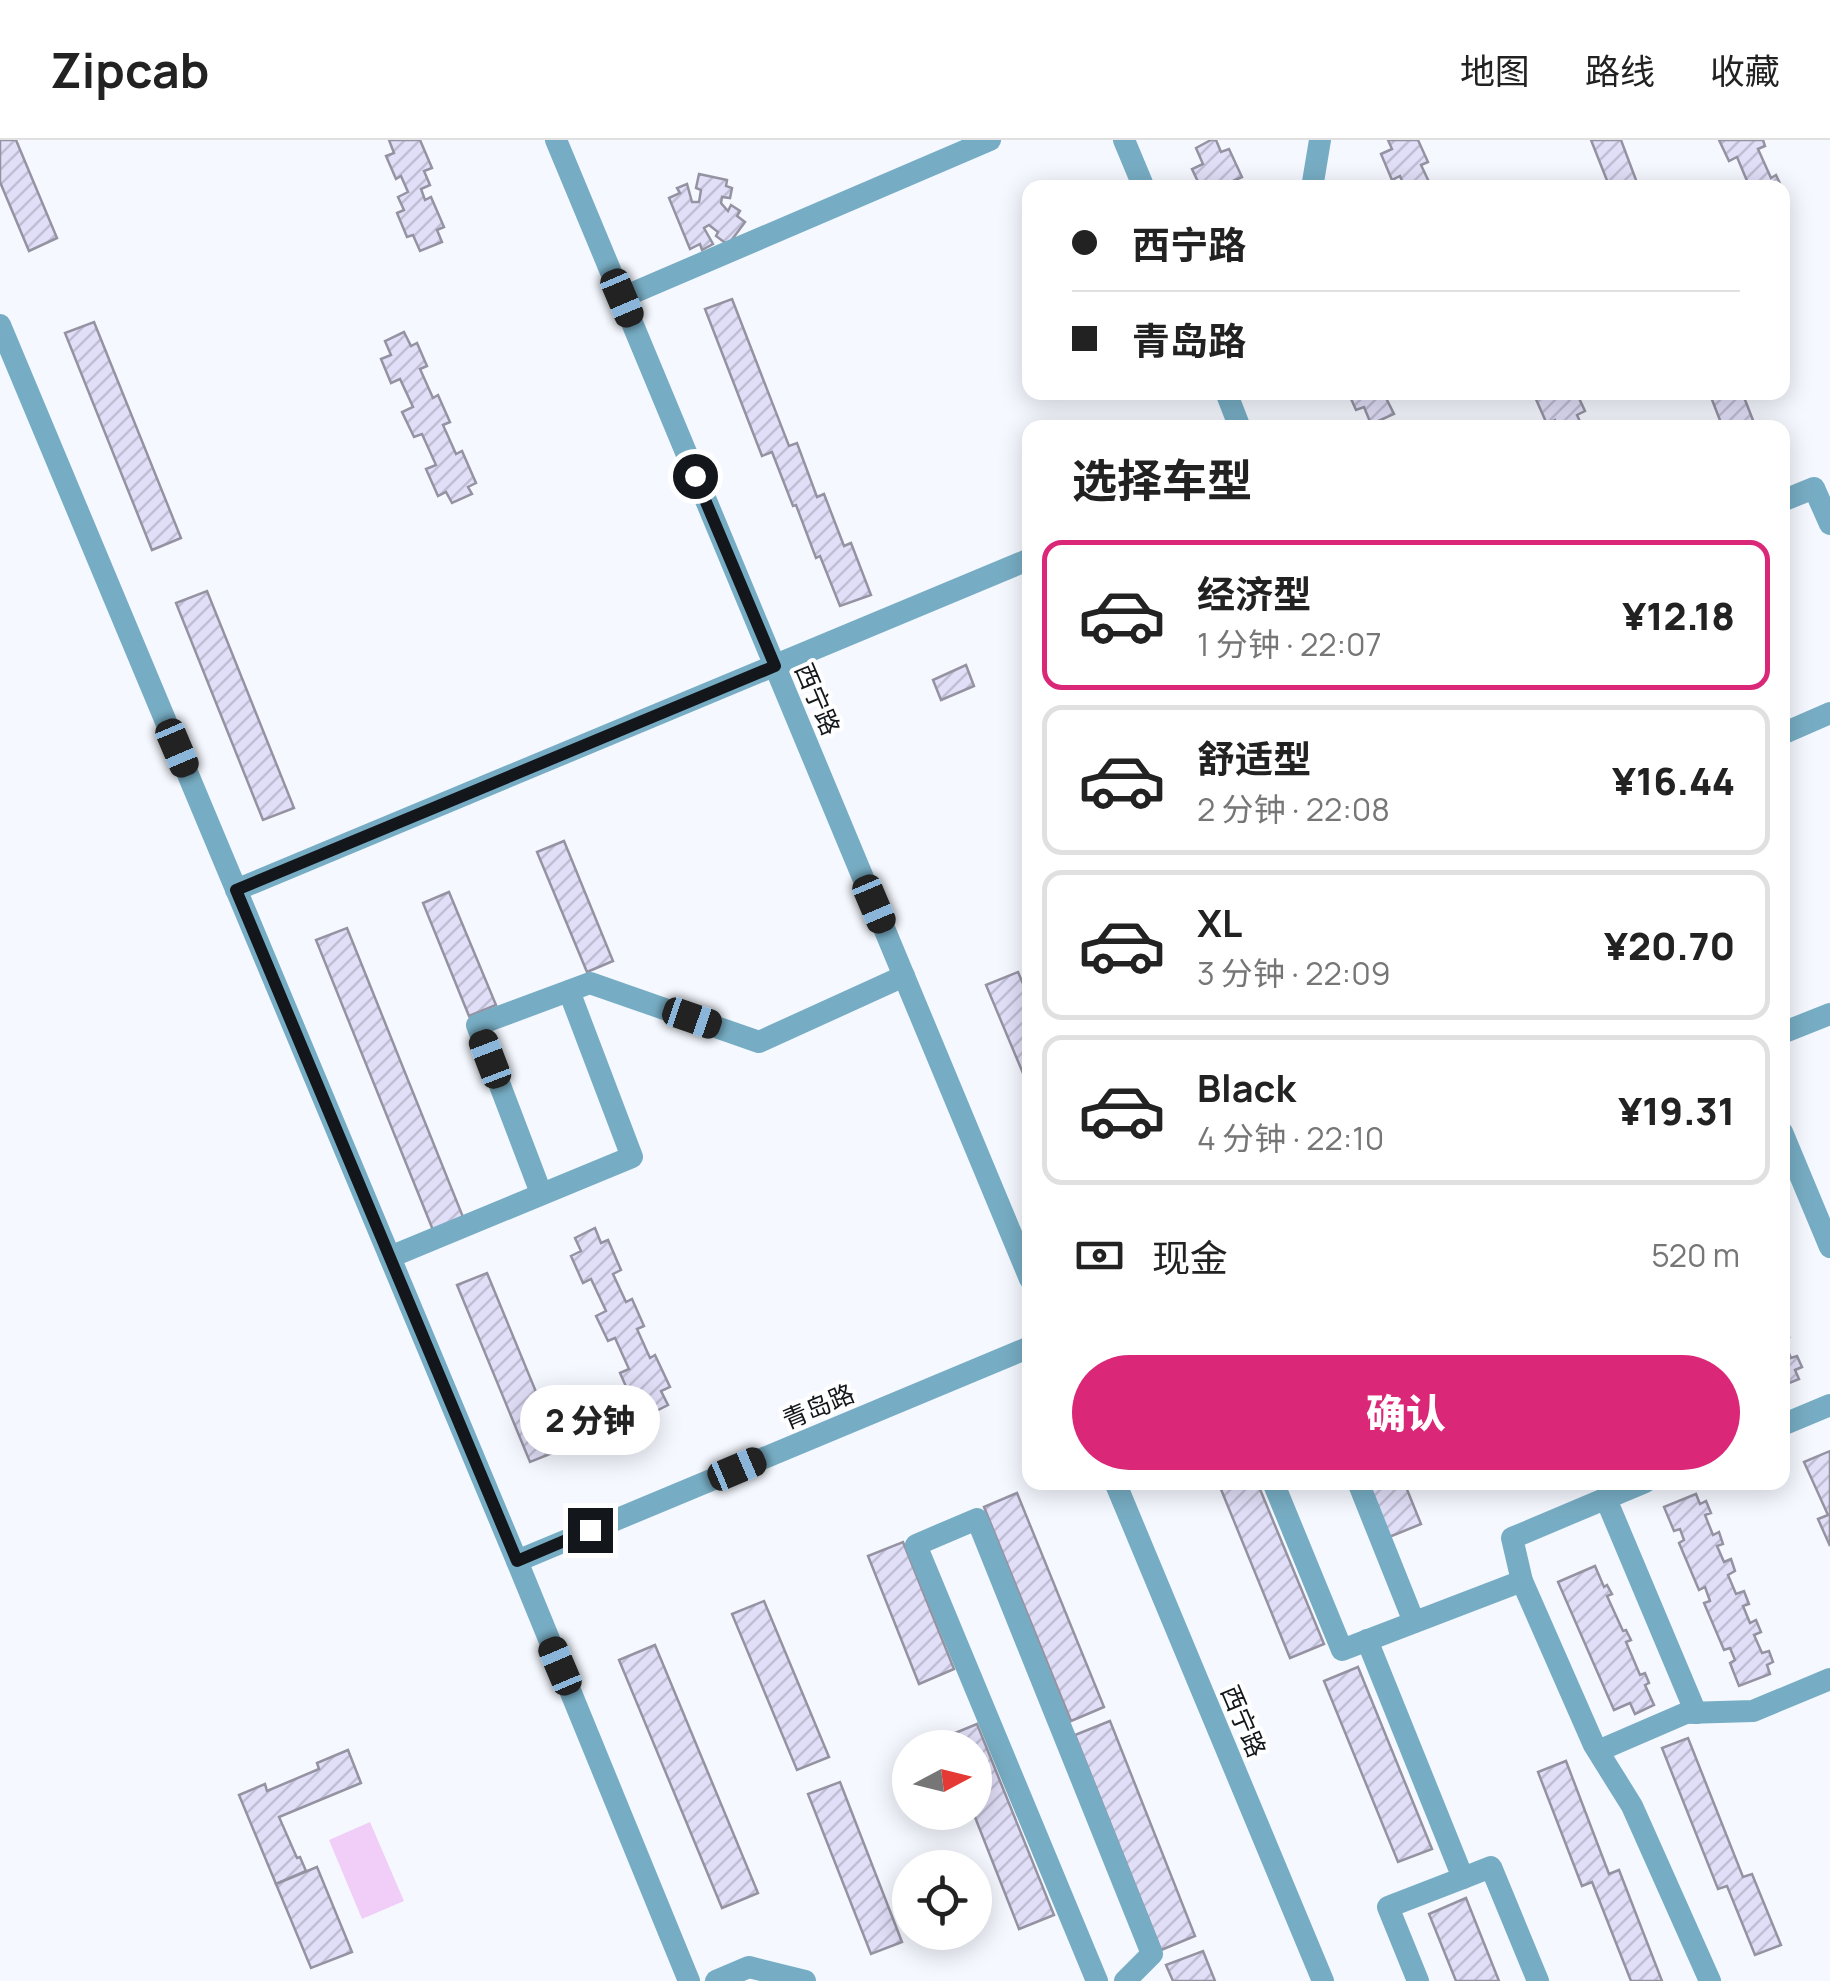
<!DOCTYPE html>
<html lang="zh">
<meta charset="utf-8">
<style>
body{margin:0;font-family:Manrope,"Noto Sans SC",sans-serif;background:#f6f6f6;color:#222;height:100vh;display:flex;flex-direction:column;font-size:38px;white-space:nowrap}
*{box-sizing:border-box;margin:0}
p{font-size:32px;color:#767676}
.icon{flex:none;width:55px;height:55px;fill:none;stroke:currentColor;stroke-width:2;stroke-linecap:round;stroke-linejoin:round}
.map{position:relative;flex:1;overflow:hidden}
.panel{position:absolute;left:1022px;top:280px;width:768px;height:1070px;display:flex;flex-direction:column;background:#fff;border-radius:20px;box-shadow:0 5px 25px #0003}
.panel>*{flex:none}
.guide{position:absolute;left:1022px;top:40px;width:768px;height:220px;border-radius:20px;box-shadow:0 5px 25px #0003;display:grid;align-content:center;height:220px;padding:0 50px;background:#fff}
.needle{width:65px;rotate:83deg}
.fabs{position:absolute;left:892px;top:1590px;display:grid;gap:20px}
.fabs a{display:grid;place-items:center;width:100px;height:100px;border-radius:50%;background:#fff;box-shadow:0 5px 25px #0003;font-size:50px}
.end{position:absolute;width:45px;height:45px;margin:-22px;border:12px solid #13171b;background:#fff;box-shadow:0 0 0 5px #fff}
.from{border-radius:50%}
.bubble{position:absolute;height:70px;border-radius:35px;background:#fff;box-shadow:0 5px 25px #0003;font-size:32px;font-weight:800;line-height:70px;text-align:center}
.car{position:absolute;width:30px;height:60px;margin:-30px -15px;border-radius:12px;box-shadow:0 0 8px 2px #0007;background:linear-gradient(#222 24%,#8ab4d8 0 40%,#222 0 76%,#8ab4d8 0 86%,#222 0)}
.guide b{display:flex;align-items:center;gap:35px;height:95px;font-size:38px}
.guide b+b{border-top:2px solid #e0e0e0}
.guide i{width:25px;height:25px;background:#222}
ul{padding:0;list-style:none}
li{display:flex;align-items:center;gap:30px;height:150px;margin:0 20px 15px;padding:0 30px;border:5px solid #e0e0e0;border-radius:20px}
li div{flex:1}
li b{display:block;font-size:38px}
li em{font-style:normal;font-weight:800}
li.selected{border-color:#db2777}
li>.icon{width:90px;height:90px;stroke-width:1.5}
h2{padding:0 50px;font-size:45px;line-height:120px}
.pay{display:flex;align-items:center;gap:25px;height:110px;padding:0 50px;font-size:38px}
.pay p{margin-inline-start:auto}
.button{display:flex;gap:20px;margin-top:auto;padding:20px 50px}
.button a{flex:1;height:115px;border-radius:60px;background:#db2777;color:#fff;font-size:40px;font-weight:800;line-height:115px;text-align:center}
header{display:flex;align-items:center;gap:60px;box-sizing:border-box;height:140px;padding:0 50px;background:#fff;border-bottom:2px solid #e0e0e0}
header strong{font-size:48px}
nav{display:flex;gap:55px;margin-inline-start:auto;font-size:35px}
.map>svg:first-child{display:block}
</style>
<header>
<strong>Zipcab</strong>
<nav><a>地图</a><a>路线</a><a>收藏</a></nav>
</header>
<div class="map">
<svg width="1830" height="1841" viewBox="0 0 1830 1841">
<defs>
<pattern id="building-hatch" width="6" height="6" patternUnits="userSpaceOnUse" patternTransform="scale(2.5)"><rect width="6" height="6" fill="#e1def8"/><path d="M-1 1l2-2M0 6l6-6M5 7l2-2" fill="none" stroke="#c0bed4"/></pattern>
</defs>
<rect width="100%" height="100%" fill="#f5f9ff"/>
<path fill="#f1cef7" d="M370 1682 404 1761 362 1779 329 1700Z"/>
<g fill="url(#building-hatch)" stroke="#9593a2" stroke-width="2.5">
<path d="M0 0H16L57 98 29 111 0 42Z"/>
<path d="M389 0H420L432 28 424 31 430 45 421 49 425 60 431 57 444 87 437 90 442 102 420 111 413 95 407 97 397 73 404 70 398 57 408 52 401 36 396 39 386 16 394 13Z"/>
<path d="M1211 0H1216L1221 12 1229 9 1242 37 1233 41 1236 48H1201L1192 29 1203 24 1196 8Z"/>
<path d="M1388 0H1418L1428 22 1421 25 1430 44 1405 48 1400 36 1392 40 1381 14 1392 9Z"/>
<path d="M1591 0H1621L1639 48H1610Z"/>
<path d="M1719 0H1763L1765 6 1758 9 1771 38 1776 35 1782 48H1750L1737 17 1729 21Z"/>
<path d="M699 34 727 40 726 46 732 48 730 58 722 57 721 63 728 71 731 65 740 71 737 76 745 82 728 105 716 96 718 92 709 85 704 88 713 104 702 110 700 104 690 109 669 58 680 53 677 48 687 44 692 62H699L701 50 696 48Z"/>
<path d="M732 159 789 306 797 303 817 357 824 354 844 406 851 403 871 455 840 466 820 416 816 418 796 365 793 366 772 312 762 316 705 169Z"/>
<path d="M94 182 181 398 152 410 65 193Z"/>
<path d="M404 192 411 206 417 203 427 226 420 229 433 258 438 255 450 282 443 285 456 314 462 311 476 343 468 347 472 354 452 363 446 352 438 356 426 329 436 325 422 294 414 297 402 272 413 267 400 239 391 243 381 219 391 215 385 201Z"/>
<path d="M1348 252H1391L1385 256 1394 274 1376 282 1378 288H1364L1371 284 1364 267 1356 270Z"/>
<path d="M1544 252H1576L1585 271 1577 275 1583 288H1558L1555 280 1547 284 1535 257Z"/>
<path d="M1709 252H1742L1756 288H1723Z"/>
<path d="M207 451 294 668 263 680 176 463Z"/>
<path d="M966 525 974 546 941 560 933 540Z"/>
<path d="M564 701 613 821 587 832 537 712Z"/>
<path d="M449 752 496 865 469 876 423 763Z"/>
<path d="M347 788 465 1082 435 1095 316 800Z"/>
<path d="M1018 832 1030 860V950L986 845Z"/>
<path d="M595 1088 601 1103 608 1100 621 1130 613 1134 626 1162 632 1159 644 1186 637 1189 650 1218 655 1215 670 1247 661 1251 668 1265 648 1275 640 1256 632 1260 620 1233 629 1229 615 1198 608 1201 596 1176 606 1171 591 1139 583 1143 571 1116 581 1111 575 1098Z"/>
<path d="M487 1133 560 1310 530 1322 457 1145Z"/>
<path d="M1782 1186 1789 1197 1783 1200 1791 1218 1797 1216 1802 1227 1795 1230 1799 1239 1782 1246Z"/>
<path d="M1830 1311V1406L1818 1379 1828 1375 1804 1322Z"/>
<path d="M1218 1342H1257L1324 1504 1290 1518Z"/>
<path d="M1367 1342H1404L1421 1384 1389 1397Z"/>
<path d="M1017 1353 1104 1567 1071 1581 984 1367Z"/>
<path d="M1696 1354 1700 1364 1706 1361 1711 1373 1705 1375 1713 1395 1719 1392 1723 1404 1717 1406 1724 1422 1731 1419 1735 1431 1728 1435 1736 1454 1744 1451 1749 1464 1743 1466 1750 1483 1756 1480 1761 1492 1754 1495 1762 1513 1769 1511 1773 1522 1767 1525 1770 1534 1739 1546 1730 1523 1735 1520 1730 1508 1724 1510 1704 1463 1710 1461 1705 1447 1699 1450 1679 1403 1684 1400 1680 1389 1674 1391 1664 1367Z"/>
<path d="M903 1402 954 1529 919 1544 868 1416Z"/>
<path d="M1595 1426 1604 1447 1607 1445 1612 1454 1607 1456 1623 1491 1626 1490 1631 1500 1626 1502 1640 1535 1645 1533 1649 1543 1645 1545 1654 1565 1635 1574 1630 1563 1614 1570 1558 1442Z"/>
<path d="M764 1461 829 1617 797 1630 732 1474Z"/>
<path d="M655 1505 758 1753 722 1768 619 1520Z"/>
<path d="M1358 1527 1432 1709 1398 1722 1324 1541Z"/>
<path d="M1110 1581 1195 1796 1161 1810 1075 1595Z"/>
<path d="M977 1584 1054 1775 1019 1789 973 1672 975 1608H946L943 1598Z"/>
<path d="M1688 1598 1743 1737 1752 1734 1781 1805 1755 1815 1727 1746 1718 1749 1662 1608Z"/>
<path d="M348 1610 361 1643 279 1677 297 1718 300 1717 306 1731 276 1744 239 1655 265 1644 267 1651 319 1629 317 1623Z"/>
<path d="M1566 1621 1609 1734 1619 1730 1662 1841H1631L1592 1742 1582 1746 1538 1632Z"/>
<path d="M840 1642 902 1802 871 1814 808 1654Z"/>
<path d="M317 1727 352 1812 311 1828 276 1744Z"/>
<path d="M1466 1758 1499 1841H1456L1429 1774Z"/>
<path d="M1203 1811 1215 1841H1173L1166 1825Z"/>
</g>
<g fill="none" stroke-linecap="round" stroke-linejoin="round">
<g stroke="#77adc4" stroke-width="22">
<path d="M556 0 1030 1139"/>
<path d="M1124 0 1144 48"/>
<path d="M1312 48 1320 0"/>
<path d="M621 158 990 0"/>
<path d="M0 185 517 1421 689 1841"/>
<path d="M1226 252 1240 288"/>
<path d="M1782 361 1814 348 1830 384"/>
<path d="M1782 594 1830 573"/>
<path d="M236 750 1030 419"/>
<path d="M1782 893 1830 874"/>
<path d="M1782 992 1830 1107"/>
<path d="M541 1053 477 885 590 843 759 902 904 836"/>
<path d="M390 1117 632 1017 569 851"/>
<path d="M1782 1285 1830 1265"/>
<path d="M1115 1342 1323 1841"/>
<path d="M1273 1342 1342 1510 1522 1441"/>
<path d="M1358 1342 1414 1482"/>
<path d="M1645 1342 1512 1398 1522 1441 1594 1605 1632 1666 1710 1841"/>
<path d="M1606 1359 1696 1573"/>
<path d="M517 1421 1030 1207"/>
<path d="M1367 1500 1463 1738 1388 1767 1418 1841"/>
<path d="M1598 1611 1686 1573 1753 1571 1830 1539"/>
<path d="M1463 1738 1491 1727 1538 1841"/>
<path d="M716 1841 749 1827 805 1841"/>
<path d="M1097 1841 916 1405 977 1379 1152 1814 1125 1841"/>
</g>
</g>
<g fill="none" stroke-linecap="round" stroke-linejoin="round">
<path stroke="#13171b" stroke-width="12" d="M590 1390 517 1421 236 750 775 526 695 336"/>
</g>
<g text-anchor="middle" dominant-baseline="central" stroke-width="8" stroke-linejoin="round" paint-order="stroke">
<g font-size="25" fill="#13171b" stroke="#fff">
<text transform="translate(818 559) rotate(67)">西宁路</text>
<text transform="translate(818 1266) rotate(-23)">青岛路</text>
<text transform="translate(1244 1581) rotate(67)">西宁路</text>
</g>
</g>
</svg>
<div class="fabs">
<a><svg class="needle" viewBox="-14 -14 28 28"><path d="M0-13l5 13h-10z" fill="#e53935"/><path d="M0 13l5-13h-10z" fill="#767676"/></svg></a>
<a><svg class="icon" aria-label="locate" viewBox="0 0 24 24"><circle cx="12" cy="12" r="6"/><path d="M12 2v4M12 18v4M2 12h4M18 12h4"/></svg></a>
</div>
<i class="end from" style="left:695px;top:336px"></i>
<i class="end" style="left:590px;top:1390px"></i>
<div class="bubble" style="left:520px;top:1245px;width:140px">2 分钟</div>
<i class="car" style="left:622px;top:158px;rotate:157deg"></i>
<i class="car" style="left:177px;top:608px;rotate:157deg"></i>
<i class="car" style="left:874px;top:764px;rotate:157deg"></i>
<i class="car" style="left:692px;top:878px;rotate:109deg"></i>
<i class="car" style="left:490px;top:919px;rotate:339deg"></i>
<i class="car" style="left:737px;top:1329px;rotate:67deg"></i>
<i class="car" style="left:560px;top:1526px;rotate:337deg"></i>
<div class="guide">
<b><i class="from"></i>西宁路</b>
<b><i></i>青岛路</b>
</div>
<section class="panel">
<h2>选择车型</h2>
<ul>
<li class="selected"><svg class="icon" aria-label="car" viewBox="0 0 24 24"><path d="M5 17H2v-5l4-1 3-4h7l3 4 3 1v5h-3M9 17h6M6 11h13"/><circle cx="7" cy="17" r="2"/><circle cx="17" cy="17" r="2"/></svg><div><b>经济型</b><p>1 分钟 · 22:07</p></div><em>¥12.18</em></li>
<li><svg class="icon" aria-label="car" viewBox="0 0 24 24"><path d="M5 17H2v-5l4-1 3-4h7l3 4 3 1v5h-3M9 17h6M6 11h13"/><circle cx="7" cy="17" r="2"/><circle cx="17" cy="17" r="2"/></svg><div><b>舒适型</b><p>2 分钟 · 22:08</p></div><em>¥16.44</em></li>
<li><svg class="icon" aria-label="car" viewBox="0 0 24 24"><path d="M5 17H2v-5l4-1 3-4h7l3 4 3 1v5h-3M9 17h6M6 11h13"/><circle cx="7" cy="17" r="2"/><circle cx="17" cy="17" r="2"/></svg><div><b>XL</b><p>3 分钟 · 22:09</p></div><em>¥20.70</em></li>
<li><svg class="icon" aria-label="car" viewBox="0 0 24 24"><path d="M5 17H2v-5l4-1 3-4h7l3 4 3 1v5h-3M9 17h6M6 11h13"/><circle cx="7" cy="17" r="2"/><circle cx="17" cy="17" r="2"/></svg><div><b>Black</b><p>4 分钟 · 22:10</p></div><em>¥19.31</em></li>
</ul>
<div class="pay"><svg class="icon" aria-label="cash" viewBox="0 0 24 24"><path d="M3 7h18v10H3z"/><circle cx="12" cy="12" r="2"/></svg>现金<p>520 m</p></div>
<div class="button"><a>确认</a></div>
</section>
</div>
